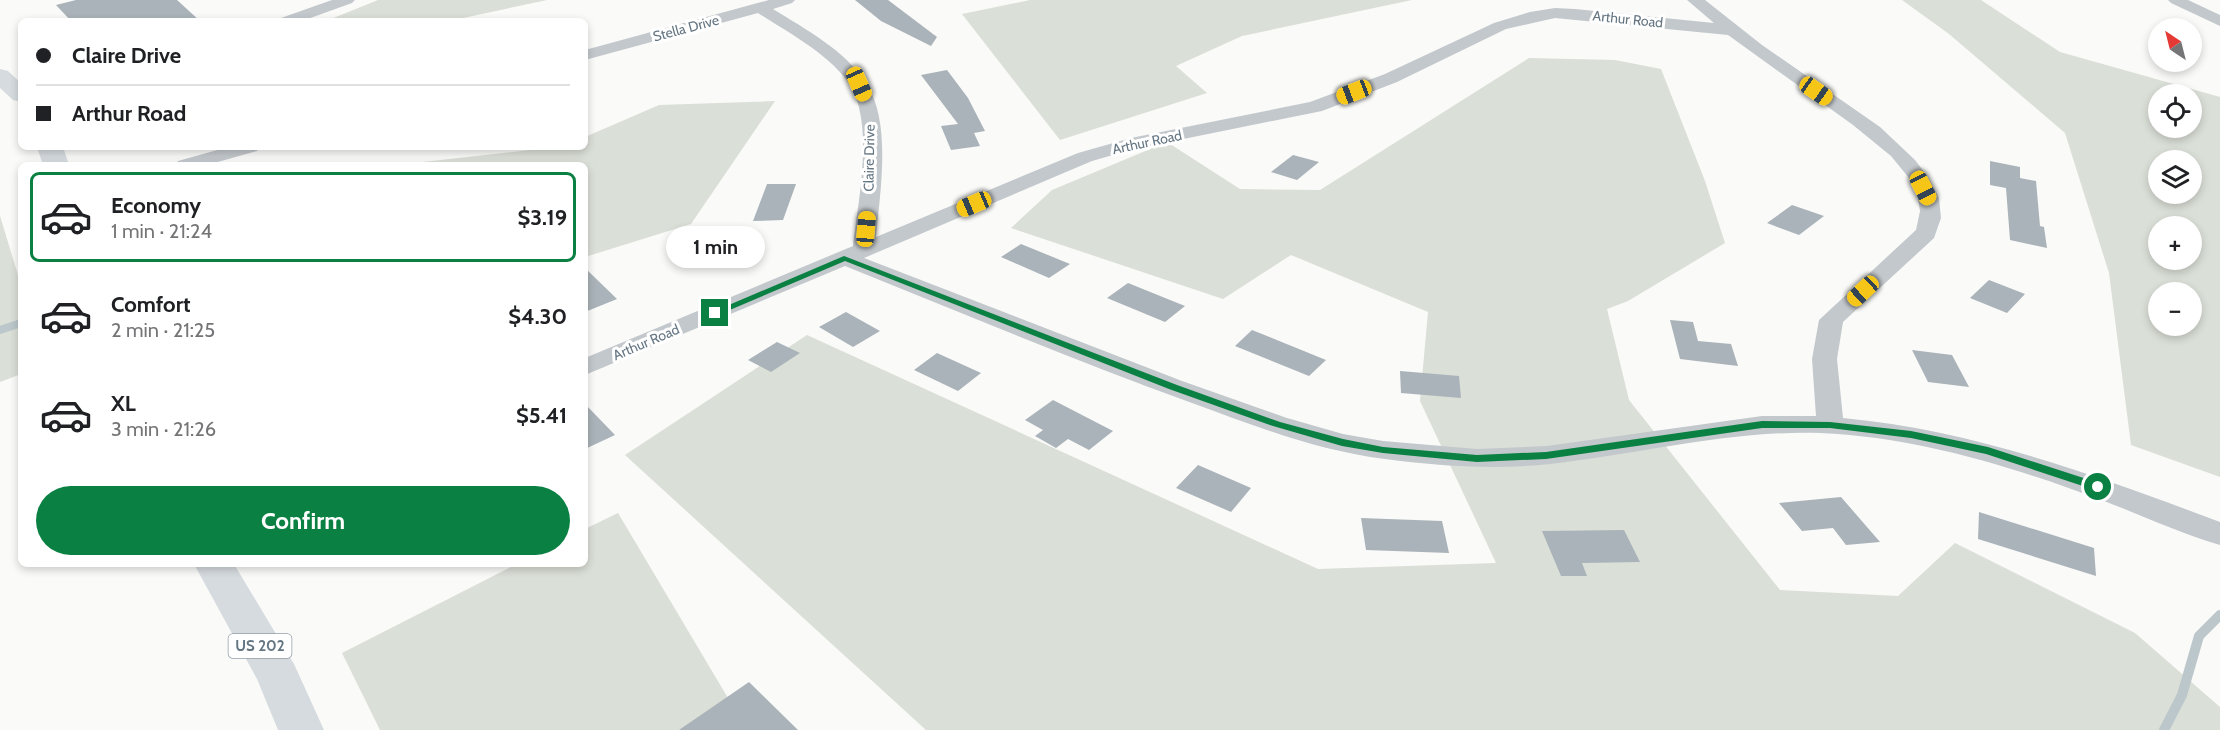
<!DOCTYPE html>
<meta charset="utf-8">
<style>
body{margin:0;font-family:Cabin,sans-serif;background:#f6f6f6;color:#202124;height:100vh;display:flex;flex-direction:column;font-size:22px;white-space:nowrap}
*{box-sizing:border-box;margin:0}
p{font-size:20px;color:#757577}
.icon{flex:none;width:33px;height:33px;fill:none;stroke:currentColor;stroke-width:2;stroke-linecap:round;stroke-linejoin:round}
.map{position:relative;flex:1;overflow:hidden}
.side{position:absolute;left:18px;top:162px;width:570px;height:405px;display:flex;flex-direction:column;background:#fff;border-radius:9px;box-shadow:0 3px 9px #0003}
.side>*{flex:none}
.banner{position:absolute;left:18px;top:18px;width:570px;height:132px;border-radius:9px;box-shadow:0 3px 9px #0003;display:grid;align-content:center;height:132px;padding:0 18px;background:#fff}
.needle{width:39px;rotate:325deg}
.fabs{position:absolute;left:2148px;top:18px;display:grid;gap:12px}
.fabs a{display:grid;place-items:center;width:54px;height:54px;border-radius:50%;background:#fff;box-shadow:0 3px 9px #0003;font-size:30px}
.end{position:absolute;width:27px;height:27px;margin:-14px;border:8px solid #0b8043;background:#fff;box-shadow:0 0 0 3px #fff}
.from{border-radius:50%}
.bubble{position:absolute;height:42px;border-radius:21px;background:#fff;box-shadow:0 3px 9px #0003;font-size:20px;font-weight:800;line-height:42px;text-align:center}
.car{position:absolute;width:18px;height:36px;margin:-18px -9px;border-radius:8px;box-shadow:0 0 4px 2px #0007;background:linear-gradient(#f5c518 24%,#345 0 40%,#f5c518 0 76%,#345 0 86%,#f5c518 0)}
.banner b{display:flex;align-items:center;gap:21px;height:57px;font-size:22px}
.banner b+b{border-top:2px solid #e0e0e0}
.banner i{width:15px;height:15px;background:#202124}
ul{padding:10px 0 0;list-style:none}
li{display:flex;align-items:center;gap:18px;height:90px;margin:0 12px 9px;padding:0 6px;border:3px solid transparent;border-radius:9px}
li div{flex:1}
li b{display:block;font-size:22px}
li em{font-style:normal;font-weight:800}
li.active{border-color:#0b8043}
li>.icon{width:54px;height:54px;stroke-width:1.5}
.action{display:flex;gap:12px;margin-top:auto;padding:12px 18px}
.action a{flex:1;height:69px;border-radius:36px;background:#0b8043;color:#fff;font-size:24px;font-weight:800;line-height:69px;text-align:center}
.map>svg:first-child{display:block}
</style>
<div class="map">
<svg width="2220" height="730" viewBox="0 0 2220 730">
<rect width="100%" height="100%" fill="#fafaf8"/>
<g fill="#dadfd7" fill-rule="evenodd">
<path d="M378 0H547L449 21H326Z"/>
<path d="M1030 0H1412L1242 36 1176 66 1207 93 1060 140 962 14Z"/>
<path d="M1902 0H1981L2060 52 2220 97V477L2131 445 2109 273 2065 133 1949 34ZM2192 94V128H2158V94ZM2192 160V194H2158V160ZM2192 226V260H2158V226ZM2192 292V326H2158V292Z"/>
<path d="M1529 58 1615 60 1661 69 1705 181 1725 243 1628 301 1607 309 1629 400 1780 590 1898 596 1955 543 2135 633 2220 707V730H926L625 455 807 335 1318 569 1496 563 1420 401 1428 312 1291 255 1223 299 1011 228 1052 190 1167 142 1240 189 1320 190Z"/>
<path d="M775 101 691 224 585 257V165H396L557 147H585V137L659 105Z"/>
<path d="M0 216 21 285V374L0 382Z"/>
<path d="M618 513 747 730H380L342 653 517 564H585V529Z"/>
</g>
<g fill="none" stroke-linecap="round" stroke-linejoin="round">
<path stroke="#bbc7cb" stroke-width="8" d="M0 330 21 323"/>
<path stroke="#bbc7cb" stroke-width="10" d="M2164 730 2182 695 2199 636 2220 615"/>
</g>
<g fill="#aab3b9">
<path d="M76 0H177L200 21H71L56 5Z"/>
<path d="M855 0H888L937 37 931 46 881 21Z"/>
<path d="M947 70 968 98 985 131 974 133 980 146 951 150 941 126 958 124 921 75Z"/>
<path d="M1293 155 1319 162 1297 180 1271 172Z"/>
<path d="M1990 161 2020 167V178L2036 181 2040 226 2044 227 2047 248 2010 240 2006 188 1990 185Z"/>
<path d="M767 184H796L783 220 753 221Z"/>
<path d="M1792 205 1824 216 1799 235 1767 223Z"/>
<path d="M1021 244 1070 264 1049 278 1001 257Z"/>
<path d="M585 268 617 299 585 312Z"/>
<path d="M1989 280 2025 294 2007 313 1970 298Z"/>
<path d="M1128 283 1185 306 1165 322 1107 298Z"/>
<path d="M846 312 880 331 853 347 819 327Z"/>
<path d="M1670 320 1693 322 1698 341 1731 344 1738 366 1680 359Z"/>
<path d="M1252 330 1326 360 1309 376 1235 346Z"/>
<path d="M777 342 800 353 771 372 748 360Z"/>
<path d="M1912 350 1952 355 1969 387 1928 382Z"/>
<path d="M937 353 981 373 958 391 914 370Z"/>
<path d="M1400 371 1459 376 1461 398 1401 393Z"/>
<path d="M1053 400 1113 431 1089 450 1068 439 1056 448 1035 436 1043 430 1025 420Z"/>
<path d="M585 404 615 435 585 449Z"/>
<path d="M1198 465 1251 488 1231 512 1176 488Z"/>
<path d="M1841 497 1880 542 1846 545 1833 528 1802 531 1779 503Z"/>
<path d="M1979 512 2094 548 2096 576 1978 539Z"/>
<path d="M1361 518 1442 521 1449 553 1366 550Z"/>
<path d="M1624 530 1640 562 1582 563 1587 576H1561L1542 531Z"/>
<path d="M749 682 798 730H679Z"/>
</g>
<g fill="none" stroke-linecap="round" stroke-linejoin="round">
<g fill="#c3c8cc" fill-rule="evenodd">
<path d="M332 0H355L352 3 302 21H279L281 18Z"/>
<path d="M769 0H795L792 3 773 9C805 29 845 50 866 83 892 122 880 192 876 237L1078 153 1131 138 1310 102 1385 74 1494 23 1530 12 1555 8 1575 9 1714 23 1687 0H1705L1762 45 1880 127 1915 160 1928 177 1939 198 1941 218 1934 238 1843 322 1837 359 1843 418C1974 430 2097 476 2220 522V545C2179 533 2139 514 2099 499 2010 466 1916 437 1820 433 1730 430 1640 454 1550 464 1495 470 1439 466 1385 459 1318 451 1255 426 1192 403 1075 361 960 312 845 266L585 375V358L853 246C858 202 874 127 851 87 833 56 787 32 758 13L585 60V50ZM1555 18 1728 35 1853 125 1891 156 1909 178 1918 198 1920 211 1916 230 1819 320 1812 359 1816 416H1762L1547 446 1477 449 1383 441 1343 434 1287 418 1182 381 864 258 1092 161 1134 149 1322 111 1397 82 1506 29Z"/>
<path d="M2168 0H2188L2220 15V26L2171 3Z"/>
<path d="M228 147H260L257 151 207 165H175L178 161Z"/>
</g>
<g fill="#d6dbdf" fill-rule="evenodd">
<path d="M0 69 8 71 21 83V102L13 100 0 88Z"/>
<path d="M37 147H63L69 165H43Z"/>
<path d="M194 564H234L294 664 324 730H278L257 679Z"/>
</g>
</g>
<path fill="#0b8043" d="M844 256 1177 385 1280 422 1343 439 1383 447 1477 455 1546 452 1762 421 1830 422 1911 431 1988 447 2102 484 2104 487 2098 491 1986 454 1911 438 1830 428H1762L1546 459 1477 462 1383 453 1342 446 1273 426 1169 389 845 261 718 315 710 313Z"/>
<g text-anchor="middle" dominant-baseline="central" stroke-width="6" stroke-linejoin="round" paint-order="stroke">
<g font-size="14" fill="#657683" stroke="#fff">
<text transform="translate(1628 19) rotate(6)">Arthur Road</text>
<text transform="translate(686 28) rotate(-15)">Stella Drive</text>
<text transform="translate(1147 142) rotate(-12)">Arthur Road</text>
<text transform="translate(869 158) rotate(-89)">Claire Drive</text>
<text transform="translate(646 342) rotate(-23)">Arthur Road</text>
</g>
<rect fill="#fff" stroke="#939fa8" stroke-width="1.5" x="228.5" y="634" width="63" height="24" rx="4.5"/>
<g font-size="15" font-weight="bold" fill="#657683">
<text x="260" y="646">US 202</text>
</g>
</g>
</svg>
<div class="fabs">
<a><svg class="needle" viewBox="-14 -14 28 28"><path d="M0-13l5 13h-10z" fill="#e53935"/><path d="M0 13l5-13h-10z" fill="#757577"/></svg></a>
<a><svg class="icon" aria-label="locate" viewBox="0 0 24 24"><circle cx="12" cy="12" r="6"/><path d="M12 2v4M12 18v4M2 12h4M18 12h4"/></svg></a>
<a><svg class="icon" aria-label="layers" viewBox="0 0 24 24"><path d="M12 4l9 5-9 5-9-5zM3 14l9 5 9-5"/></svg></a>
<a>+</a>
<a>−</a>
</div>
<i class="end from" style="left:2098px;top:487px"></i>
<i class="end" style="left:715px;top:313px"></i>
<div class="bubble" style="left:666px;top:226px;width:99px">1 min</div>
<i class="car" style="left:859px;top:84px;rotate:156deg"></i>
<i class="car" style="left:1816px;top:91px;rotate:125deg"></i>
<i class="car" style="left:1354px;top:92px;rotate:249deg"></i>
<i class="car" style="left:1923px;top:188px;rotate:153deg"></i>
<i class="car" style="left:974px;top:204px;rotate:247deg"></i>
<i class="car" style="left:866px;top:229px;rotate:5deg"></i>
<i class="car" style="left:1863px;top:291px;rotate:227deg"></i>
<div class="banner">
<b><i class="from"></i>Claire Drive</b>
<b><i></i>Arthur Road</b>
</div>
<section class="side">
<ul>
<li class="active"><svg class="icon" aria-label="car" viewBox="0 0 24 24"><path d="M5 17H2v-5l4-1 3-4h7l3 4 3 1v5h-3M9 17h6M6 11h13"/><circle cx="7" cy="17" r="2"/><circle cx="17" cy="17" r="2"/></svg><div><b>Economy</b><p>1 min · 21:24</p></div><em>$3.19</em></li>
<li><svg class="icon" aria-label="car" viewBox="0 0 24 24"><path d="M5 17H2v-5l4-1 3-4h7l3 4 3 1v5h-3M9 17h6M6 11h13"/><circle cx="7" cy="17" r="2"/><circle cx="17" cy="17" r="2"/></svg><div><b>Comfort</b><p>2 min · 21:25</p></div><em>$4.30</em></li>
<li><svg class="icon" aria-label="car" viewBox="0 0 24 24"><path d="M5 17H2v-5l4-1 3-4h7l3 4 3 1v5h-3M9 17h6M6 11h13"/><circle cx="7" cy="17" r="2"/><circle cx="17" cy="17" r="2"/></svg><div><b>XL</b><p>3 min · 21:26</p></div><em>$5.41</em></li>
</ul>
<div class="action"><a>Confirm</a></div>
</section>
</div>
